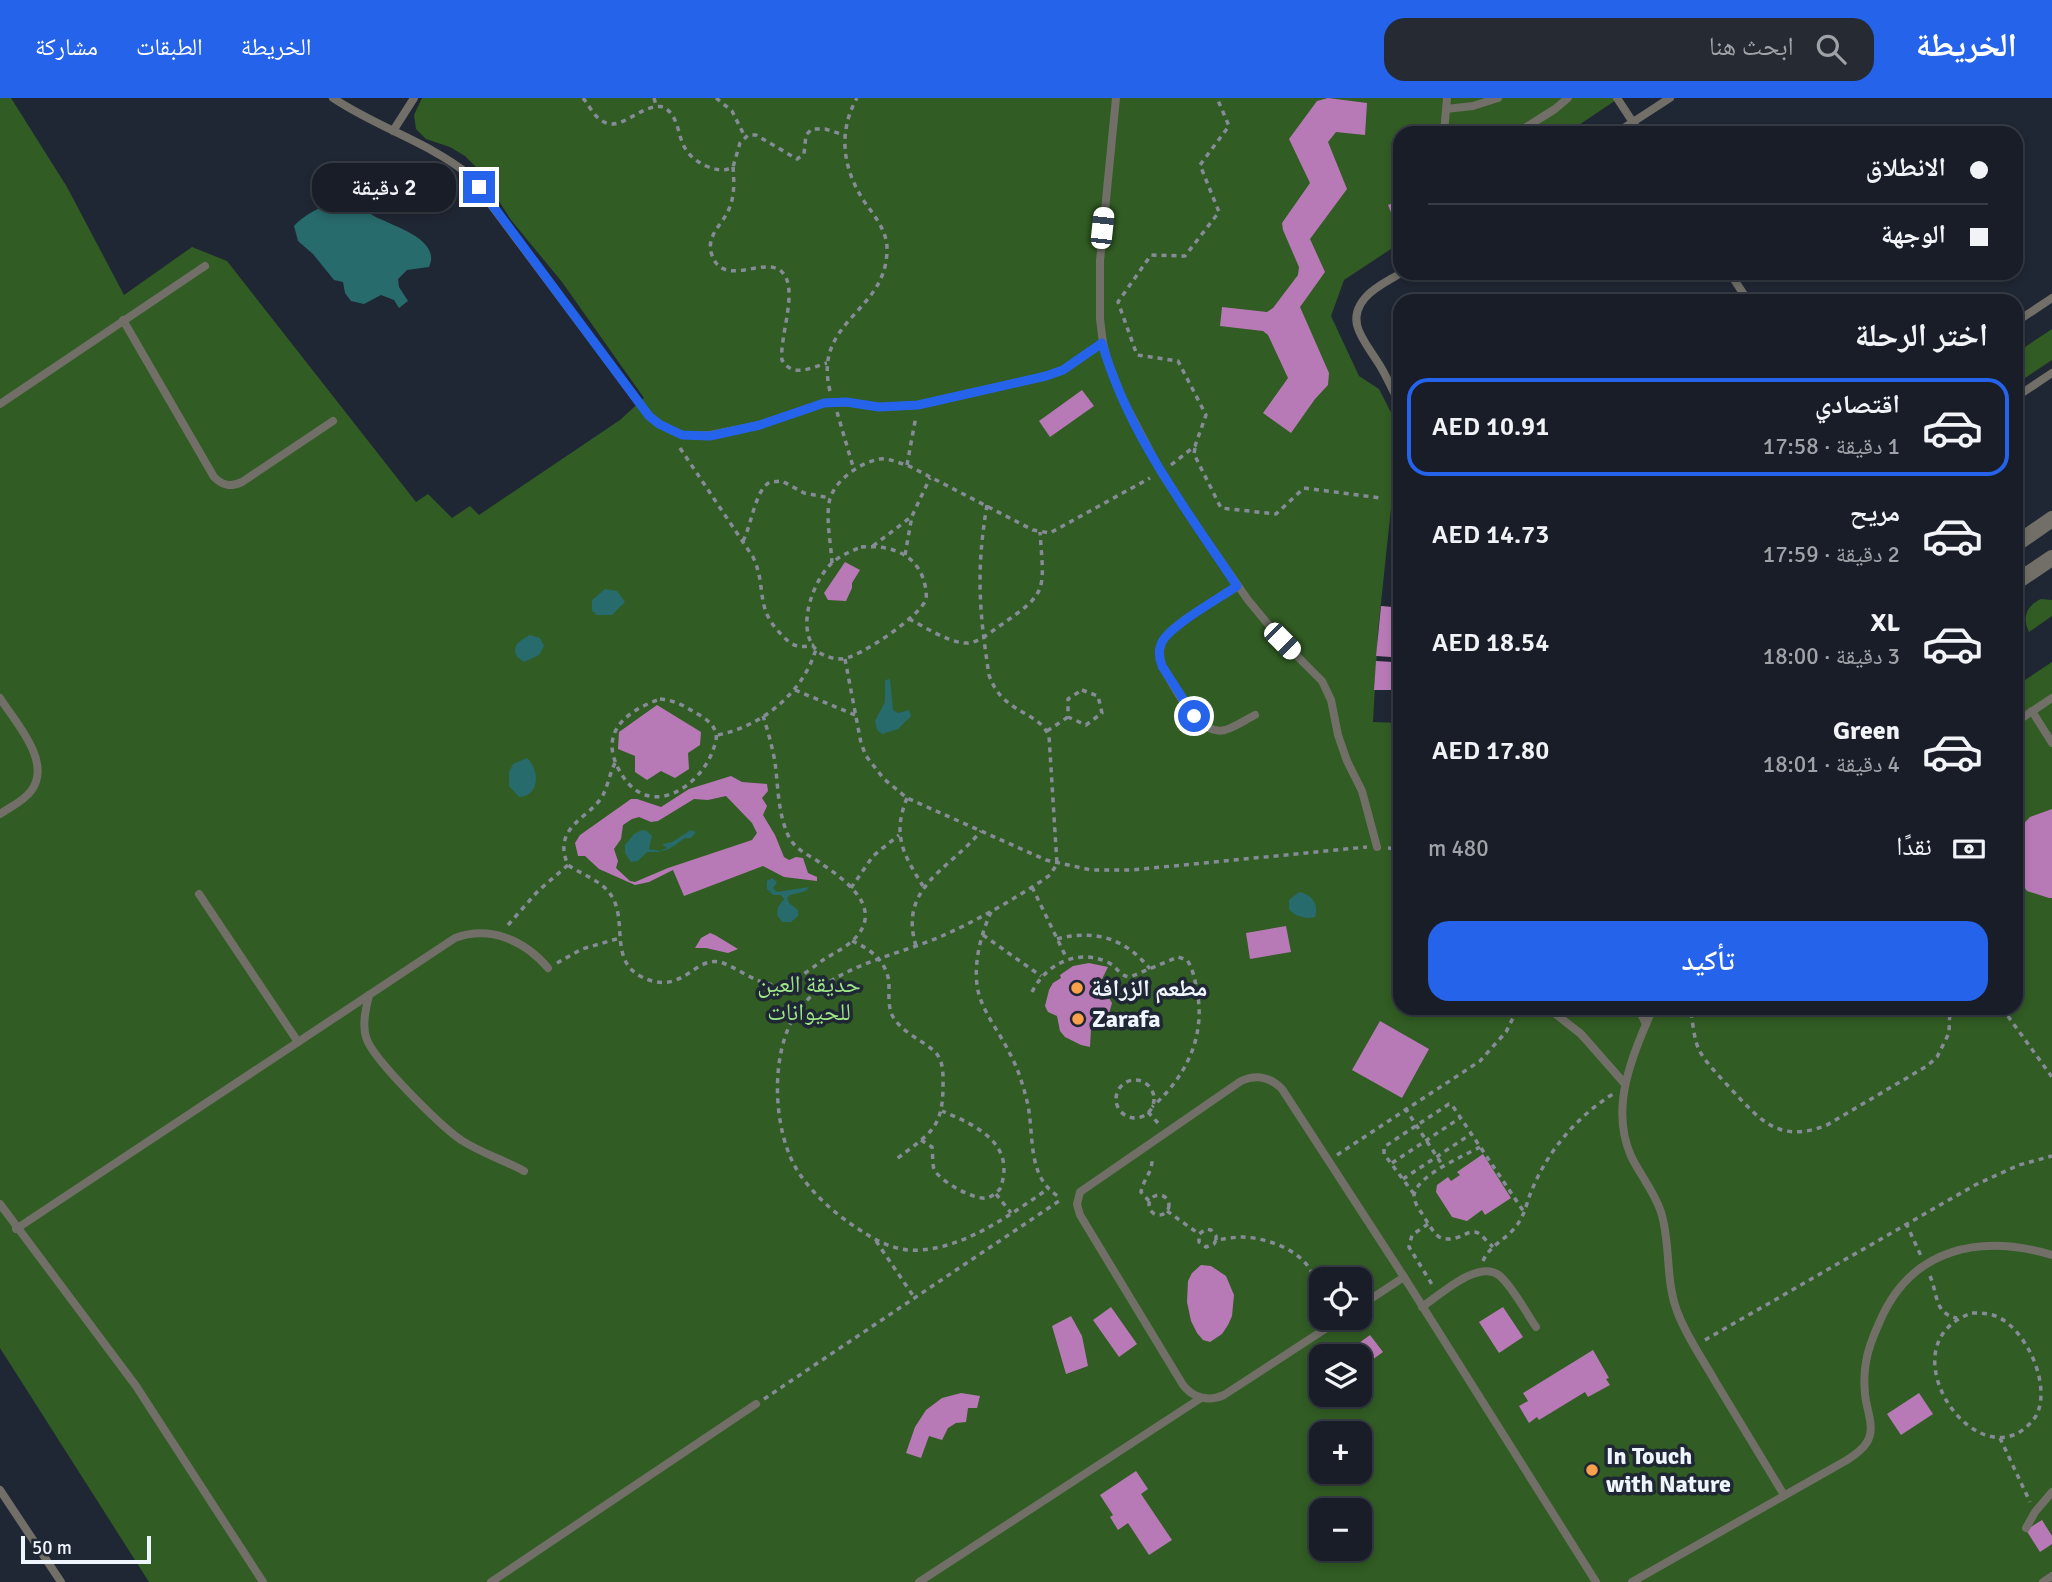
<!DOCTYPE html>
<html lang="ar">
<meta charset="utf-8">
<style>
body{margin:0;font-family:Signika,"Noto Naskh Arabic",sans-serif;background:#252a33;color:#f1f3f6;direction:rtl;height:100vh;display:flex;flex-direction:column;font-size:26px;white-space:nowrap}
*{box-sizing:border-box;margin:0}
p{font-size:23px;color:#9fa2a7}
.icon{flex:none;width:38px;height:38px;fill:none;stroke:currentColor;stroke-width:2;stroke-linecap:round;stroke-linejoin:round}
.map{position:relative;flex:1;overflow:hidden;direction:ltr}
.side{position:absolute;left:1393px;top:196px;width:630px;height:721px;display:flex;flex-direction:column;background:#181d27;border-radius:21px;box-shadow:0 4px 10px #0003,0 0 0 2px #363b44;direction:rtl}
.side>*{flex:none}
.top-card{position:absolute;left:1393px;top:28px;width:630px;height:154px;border-radius:21px;box-shadow:0 4px 10px #0003,0 0 0 2px #363b44;direction:rtl;display:grid;align-content:center;height:154px;padding:0 35px;background:#181d27}
.controls{position:absolute;left:1309px;top:1169px;display:grid;gap:14px}
.controls a{display:grid;place-items:center;width:63px;height:63px;border-radius:14px;background:#181d27;box-shadow:0 4px 10px #0003,0 0 0 2px #363b44;font-size:35px}
.scale{position:absolute;left:21px;bottom:18px;width:130px;box-sizing:border-box;padding-left:7px;border:4px solid #eff5fd;border-top:0;font-size:19px;line-height:24px;white-space:nowrap;color:#eff5fd;-webkit-text-stroke:5px #202734;paint-order:stroke}
.end{position:absolute;width:32px;height:32px;margin:-16px;border:9px solid #2563eb;background:#fff;box-shadow:0 0 0 4px #fff}
.from{border-radius:50%}
.bubble{position:absolute;height:49px;border-radius:21px;background:#181d27;box-shadow:0 4px 10px #0003,0 0 0 2px #363b44;font-size:23px;font-weight:600;line-height:49px;text-align:center;direction:rtl}
.car{position:absolute;width:21px;height:42px;margin:-21px -10px;border-radius:9px;box-shadow:0 0 5px 2px #0007;background:linear-gradient(#fff 24%,#345 0 40%,#fff 0 76%,#345 0 86%,#fff 0)}
.top-card b{display:flex;align-items:center;gap:24px;height:66px;font-size:26px}
.top-card b+b{border-top:2px solid #363b44}
.top-card i{width:18px;height:18px;background:#f1f3f6}
ul{padding:0;list-style:none}
li{display:flex;align-items:center;gap:21px;height:98px;margin:0 14px 10px;padding:0 21px;border:4px solid transparent;border-radius:21px}
li div{flex:1}
li b{display:block;font-size:26px}
li em{font-style:normal;font-weight:600}
li.current{border-color:#2563eb}
li>.icon{width:63px;height:63px;stroke-width:1.5}
h2{padding:0 35px;font-size:32px;line-height:84px}
.pay{display:flex;align-items:center;gap:18px;height:77px;padding:0 35px;font-size:26px}
.pay p{margin-inline-start:auto}
.primary-button{display:flex;gap:14px;margin-top:auto;padding:14px 35px}
.primary-button a{flex:1;height:80px;border-radius:21px;background:#2563eb;color:#fff;font-size:28px;font-weight:600;line-height:80px;text-align:center}
header{display:flex;align-items:center;gap:42px;box-sizing:border-box;height:98px;padding:0 35px;background:#2563eb;color:#fff}
header strong{font-size:33px}
nav{display:flex;gap:38px;margin-inline-start:auto;font-size:24px}
.search{width:490px;height:63px;background:#252a33;display:flex;align-items:center;gap:18px;box-sizing:border-box;padding:0 24px;border-radius:21px;color:#9fa2a7;font-size:26px}
.map>svg:first-child{display:block}
</style>
<header>
<strong>الخريطة</strong>
<div class="search"><svg class="icon" aria-label="search" viewBox="0 0 24 24"><circle cx="10" cy="10" r="6"/><path d="M15 15l6 6"/></svg>ابحث هنا</div>
<nav><a>الخريطة</a><a>الطبقات</a><a>مشاركة</a></nav>
</header>
<div class="map">
<svg width="2052" height="1484" viewBox="0 0 2052 1484">
<rect width="100%" height="100%" fill="#202734"/>
<g fill="#315c23" fill-rule="evenodd">
<path d="M0 0H11L67 89 124 197 192 149 227 163 416 404 428 396 452 420 470 408 479 417 620 322 644 300 562 184 511 122 480 73 465 58 450 49 426 41 416 31 414 17 422 0H1619L1567 35H1400V145L1344 182 1331 218 1359 278 1379 291 1400 332V377L1394 382 1378 533 1373 624 1400 625V910H2016V588L2052 564V1484H149L0 1250ZM1321 1181H1360V1220H1321ZM1321 1258H1360V1297H1321ZM1321 1335H1360V1374H1321ZM1321 1412H1360V1451H1321Z"/>
<path d="M2052 231V262L2016 286V255Z"/>
<path d="M2041 501 2052 502V518L2029 534C2022 520 2026 508 2041 501Z"/>
</g>
<g fill="#286b6d">
<path d="M346 100C357 104 364 112 374 118 392 128 442 141 429 169L407 172 398 181 399 189 408 203 399 210 394 202 381 197 364 206 351 203 345 195 343 184 334 182 313 156 298 143 294 128C303 117 332 102 346 100Z"/>
<path d="M605 491 617 493 625 504 612 517H597L592 513V502Z"/>
<path d="M530 537 540 540 544 548 539 557 524 564 517 559C511 548 520 542 530 537Z"/>
<path d="M890 581 893 612 898 615 909 612 911 618 898 631 882 636 877 632 875 623 885 604V582Z"/>
<path d="M527 660C540 672 540 698 519 699L509 688V674L513 666Z"/>
<path d="M642 732 647 733 652 738 649 751 660 753 667 750 662 746 672 744 691 732 696 734 691 740H685C669 751 667 755 647 754L638 763 631 764 625 755V747L634 736Z"/>
<path d="M772 780 777 784 773 790 777 794 809 789C805 797 793 793 787 800L789 805 798 812V818L791 824H782L777 817 778 809 784 801 781 797H773L767 791V783Z"/>
<path d="M1299 794C1312 796 1319 807 1315 819 1307 822 1294 818 1289 811V802Z"/>
</g>
<g fill="#b87ab6" fill-rule="evenodd">
<path d="M1328 0 1367 5 1365 37 1336 34 1328 44 1347 91 1310 141 1325 174 1300 209 1329 275 1328 287 1315 301 1291 335 1263 315 1288 280 1268 237 1263 233 1220 228 1222 209 1267 214 1273 210 1298 177 1299 169 1283 132 1282 125 1310 85 1289 41 1317 3Z"/>
<path d="M1400 102V128L1397 129 1388 107Z"/>
<path d="M1082 292 1094 308 1050 339 1039 323Z"/>
<path d="M845 464 860 472 852 485V490L846 503 828 502 824 495Z"/>
<path d="M1381 508 1393 509 1391 559 1376 558Z"/>
<path d="M1376 563 1393 564 1391 592H1374Z"/>
<path d="M657 607 701 634 700 647 688 655 689 671 675 680 661 673 647 682 635 674V658L618 651 619 634Z"/>
<path d="M731 678 742 684 767 686 768 693 762 700 767 708 763 717 775 737 784 759 789 762 796 759 803 760 808 775 817 779V783L784 779 763 768 684 798 673 772 649 784 635 787 599 771 585 758H578L575 745 580 737 631 701H637L661 709 689 691ZM726 698 752 725 757 735 752 742 668 770 635 784 630 783 616 770 618 763 614 751 621 741 623 727 632 721 639 719 651 724 658 723 694 701 708 702Z"/>
<path d="M2052 711V800H2049L2027 793 2016 778V734L2030 719Z"/>
<path d="M1286 828 1291 854 1250 861 1246 835Z"/>
<path d="M710 835 715 837 738 851 728 855 706 850H695L701 840Z"/>
<path d="M1089 865 1108 869 1098 889 1106 895 1112 905 1107 923 1102 927 1091 931 1090 949 1081 947 1065 939 1060 933 1057 918 1048 914 1045 908 1049 892 1053 885 1061 880 1060 877 1073 868Z"/>
<path d="M1380 923 1429 951 1402 1000 1352 972Z"/>
<path d="M1483 1056 1511 1100 1485 1117 1482 1112 1467 1123 1452 1119 1436 1094 1437 1087 1448 1079 1451 1083 1460 1077 1457 1074Z"/>
<path d="M1201 1167 1211 1168 1226 1178 1234 1197 1232 1218 1228 1227 1222 1236 1210 1244 1203 1242 1197 1235 1191 1223 1187 1204 1188 1183 1192 1175Z"/>
<path d="M1111 1209 1137 1246 1119 1259 1093 1222Z"/>
<path d="M1503 1209 1523 1239 1499 1255 1479 1224Z"/>
<path d="M1071 1218 1082 1238 1088 1268 1066 1276 1052 1228Z"/>
<path d="M1370 1237 1383 1254 1372 1262 1359 1245Z"/>
<path d="M1593 1252 1609 1280 1606 1281 1610 1287 1588 1299 1585 1294 1539 1322 1537 1319 1529 1325 1519 1308 1528 1303 1523 1295Z"/>
<path d="M961 1295 980 1298 977 1310H968L966 1324 956 1325 948 1330 942 1342 929 1338 921 1360 906 1355 915 1329 926 1312 942 1300Z"/>
<path d="M1919 1295 1933 1316 1901 1337 1887 1316Z"/>
<path d="M1136 1373 1148 1391 1141 1396 1172 1442 1149 1457 1128 1425 1118 1432 1110 1419 1113 1417 1100 1397Z"/>
<path d="M2042 1422 2052 1438V1446L2040 1454 2026 1432Z"/>
</g>
<g fill="none" stroke-linecap="round" stroke-linejoin="round">
<g stroke="#868c97" stroke-width="3.5" stroke-dasharray="5 5" stroke-linecap="butt">
<path d="M583 0C589 7 593 17 601 22 620 37 641 4 664 9 687 25 670 51 706 68 716 72 723 74 733 69L740 45 748 37H756L797 61 804 56 806 37 812 31H825L844 37"/>
<path d="M654 0 656 7"/>
<path d="M716 0 732 13 745 39"/>
<path d="M733 69C734 83 735 97 729 111 723 126 707 136 711 154 721 192 763 158 781 173 800 189 779 239 782 262 793 280 810 270 827 265"/>
<path d="M830 293C812 221 888 215 887 150 887 134 875 118 866 106 843 73 837 35 857 0"/>
<path d="M837 314 854 372"/>
<path d="M680 350 753 459C768 491 753 510 784 539 793 549 800 550 814 547"/>
<path d="M1195 350 1194 356 1221 410 1276 416 1304 390 1381 400"/>
<path d="M907 367 916 318"/>
<path d="M1171 367 1195 348 1206 317 1178 263 1137 257 1118 204 1151 157 1185 158 1219 114 1200 67 1229 28 1217 0"/>
<path d="M987 407C976 472 979 512 989 577 1003 617 1038 612 1049 638L1057 766 1050 777 1040 784C1009 804 976 823 942 838 894 859 832 867 798 913 769 952 772 1035 799 1075 813 1096 835 1116 857 1130 876 1143 896 1154 920 1152 967 1149 1011 1116 1048 1091"/>
<path d="M743 443C752 426 755 392 770 384L782 383 804 395 830 400"/>
<path d="M873 448 911 419"/>
<path d="M861 449C886 447 913 453 923 480 925 486 927 494 926 501 922 517 858 561 841 561 789 559 806 493 829 468 837 459 849 454 861 449Z"/>
<path d="M905 457 912 418 930 380"/>
<path d="M832 465C831 445 826 424 829 405 832 384 860 364 880 361 889 360 898 365 907 367L1033 432 1050 435 1150 380"/>
<path d="M909 521C925 529 946 543 964 545 977 546 988 536 998 529 1049 494 1044 494 1040 434"/>
<path d="M845 561 861 645 866 658 884 681 907 700 1046 762 1091 772H1132L1367 749"/>
<path d="M795 592 855 617"/>
<path d="M1082 592 1098 598 1102 615 1086 627 1068 619V601Z"/>
<path d="M660 601C673 602 683 607 694 614 703 619 714 625 716 636 717 641 715 647 713 652 701 687 653 721 624 680 596 639 621 615 660 601Z"/>
<path d="M1047 633 1068 619"/>
<path d="M718 637C762 628 803 595 816 551"/>
<path d="M615 665C610 675 608 687 603 697 591 720 551 728 568 767 582 777 601 782 611 797 628 822 609 861 640 878 683 901 694 855 723 865 742 872 767 894 787 885 800 880 812 870 823 862 834 855 849 848 857 838 883 807 842 780 819 764 807 756 794 751 788 737 778 715 778 688 775 664 772 648 768 633 763 618"/>
<path d="M907 700C892 737 903 756 923 788"/>
<path d="M1388 750 1400 751"/>
<path d="M1032 789 1067 861"/>
<path d="M851 790 873 758 899 737"/>
<path d="M991 814C981 836 974 863 977 887 980 911 999 933 1009 954 1017 968 1022 984 1026 999 1036 1035 1024 1079 1061 1100"/>
<path d="M508 827 538 793 568 767"/>
<path d="M983 837 1041 878"/>
<path d="M1057 841C1094 831 1125 840 1150 871"/>
<path d="M852 843C871 851 887 864 889 885 889 896 888 908 892 917 901 934 920 941 933 952 942 960 943 970 943 981 944 1032 931 1034 894 1063"/>
<path d="M916 848C898 789 949 772 981 733"/>
<path d="M557 865 582 851 620 840"/>
<path d="M1032 894C1045 867 1077 850 1107 864 1117 868 1119 878 1130 879L1178 859 1187 862C1193 871 1195 882 1197 893 1206 938 1186 979 1152 1009"/>
<path d="M2002 910 2052 979"/>
<path d="M1691 915C1693 926 1694 941 1699 952 1706 965 1720 979 1730 990 1761 1023 1779 1046 1827 1027L1927 968 1937 959 1949 935 1950 910"/>
<circle cx="1135" cy="1001" r="19"/>
<path d="M1405 1010 1443 1068"/>
<path d="M1148 1014 1158 1025"/>
<path d="M921 1042 932 1049C933 1056 932 1065 934 1071 939 1083 974 1102 986 1100 992 1099 996 1095 1000 1091 1017 1046 976 1027 942 1013"/>
<path d="M1480 1049C1464 1058 1417 1077 1414 1097 1414 1105 1419 1111 1423 1117 1428 1125 1432 1133 1439 1139 1459 1147 1467 1128 1480 1136 1484 1140 1489 1145 1493 1149"/>
<path d="M1337 1057 1480 963 1506 934 1518 910"/>
<path d="M1392 1065 1460 1020"/>
<path d="M1403 1081 1471 1036"/>
<path d="M996 1096 1011 1115"/>
<path d="M1414 1096 1384 1056V1049L1449 1006 1452 1007 1524 1114"/>
<circle cx="1159" cy="1107" r="10"/>
<path d="M1149 1103 1141 1094C1144 1079 1153 1075 1152 1059"/>
<path d="M1167 1113 1199 1136"/>
<path d="M1906 1125 1921 1158"/>
<path d="M1428 1126 1412 1137 1409 1149 1433 1188"/>
<path d="M1216 1142V1138L1211 1132 1206 1131 1199 1136V1144L1206 1149 1214 1146 1216 1142C1225 1141 1234 1139 1243 1139 1270 1140 1313 1156 1315 1187 1315 1199 1311 1213 1310 1225"/>
<path d="M876 1143 914 1199"/>
<path d="M1483 1163C1490 1146 1510 1140 1519 1124 1525 1115 1527 1104 1531 1094 1547 1054 1576 1019 1613 996"/>
<path d="M1930 1178C1938 1196 1934 1216 1957 1220"/>
<path d="M1972 1215C1981 1215 1989 1215 1998 1219 2027 1233 2052 1288 2036 1318 1983 1394 1879 1247 1972 1215Z"/>
<path d="M1705 1242 1975 1087 2019 1067 2052 1058"/>
<path d="M764 1301 1062 1101"/>
<path d="M2000 1340 2030 1404"/>
</g>
<g stroke="#716f68" stroke-width="8">
<path d="M333 0C376 29 428 44 468 76L649 318 659 326 682 337H710L760 327 824 305 846 304 879 309 918 307 1046 278 1063 272 1103 245"/>
<path d="M1116 0 1100 163V221L1103 245 1107 261 1122 300 1161 374 1195 426 1248 502 1282 543 1322 583 1331 602 1338 637 1347 663 1362 693 1377 749"/>
<path d="M1617 0 1640 35"/>
<path d="M1446 11 1473 8 1498 0"/>
<path d="M393 33 414 0"/>
<path d="M1444 35 1447 0"/>
<path d="M1517 35 1555 11 1568 0"/>
<path d="M1616 35 1670 0"/>
<path d="M1730 175 1748 203"/>
<path d="M123 222 214 379C223 388 231 389 242 384L333 323"/>
<path d="M2016 224 2052 200"/>
<path d="M2016 299 2052 275"/>
<path d="M0 306 205 168"/>
<path d="M1400 306C1392 292 1386 276 1377 263 1364 242 1345 223 1365 200 1374 189 1390 182 1401 175"/>
<path d="M1237 488C1220 500 1174 525 1164 541 1158 549 1159 558 1162 568 1174 587 1197 639 1225 632 1235 629 1245 622 1255 617"/>
<path d="M1400 517 1396 574 1400 585"/>
<path d="M0 600C15 624 53 664 31 693 24 703 10 709 0 716"/>
<path d="M2032 613 2052 645"/>
<path d="M2016 624 2052 600"/>
<path d="M199 796 298 944"/>
<path d="M369 897C366 910 362 926 366 939 371 960 442 1029 461 1042 481 1055 504 1062 524 1073"/>
<path d="M1548 910 1581 936 1625 986"/>
<path d="M1638 910 1646 926"/>
<path d="M1653 910C1633 956 1609 1009 1631 1058 1640 1077 1654 1093 1661 1114 1671 1146 1665 1181 1677 1213 1686 1238 1702 1260 1715 1283 1738 1321 1761 1359 1784 1397"/>
<path d="M0 1106 136 1288 263 1484"/>
<path d="M16 1131 455 840C491 827 525 843 548 870"/>
<path d="M1404 1179 1596 1484"/>
<path d="M1422 1209C1440 1197 1479 1160 1500 1178 1514 1191 1525 1213 1536 1229"/>
<path d="M1342 1220 1224 1297C1208 1304 1193 1300 1183 1287L1080 1117 1077 1106 1080 1094 1241 983C1256 976 1270 979 1282 991L1404 1179 1360 1208"/>
<path d="M0 1392 61 1484"/>
<path d="M2026 1430 2035 1414 2052 1394"/>
<path d="M491 1484 756 1306"/>
<path d="M919 1484 1201 1300"/>
<path d="M1632 1484 1847 1362C1855 1357 1863 1351 1867 1344 1876 1330 1866 1311 1865 1296 1864 1285 1864 1274 1866 1264 1868 1250 1874 1236 1880 1223 1912 1149 1981 1136 2052 1157"/>
<path d="M2043 1484 2052 1478"/>
</g>
<g stroke="#716f68" stroke-width="16">
<path d="M2016 446 2052 421"/>
<path d="M2016 484 2052 460"/>
</g>
</g>
<g fill="none" stroke-linecap="round" stroke-linejoin="round">
<path stroke="#2563eb" stroke-width="9" d="M479 89 649 318 659 326 682 337 710 338 760 327 824 305 846 304 879 309 918 307 1046 278 1063 272 1102 245C1128 336 1186 411 1237 488 1220 500 1167 529 1161 546 1158 553 1159 560 1162 568L1194 618"/>
</g>
<g fill="#f8a04b" stroke="#202734" stroke-width="2.5">
<circle cx="1077" cy="890" r="7"/>
<circle cx="1078" cy="921" r="7"/>
<circle cx="1592" cy="1372" r="7"/>
</g>
<g text-anchor="middle" dominant-baseline="central" stroke-width="7" stroke-linejoin="round" paint-order="stroke">
<g font-size="24" fill="#9ee589" stroke="#202734">
<text x="809" y="886">حديقة العين<tspan x="809" dy="28">للحيوانات</tspan></text>
</g>
<g font-size="24" font-weight="bold" fill="#eff5fd" stroke="#202734" text-anchor="start">
<text x="1091" y="890">مطعم الزرافة</text>
<text x="1092" y="921">Zarafa</text>
<text x="1606" y="1358">In Touch<tspan x="1606" dy="28">with Nature</tspan></text>
</g>
</g>
</svg>
<div class="controls">
<a><svg class="icon" aria-label="locate" viewBox="0 0 24 24"><circle cx="12" cy="12" r="6"/><path d="M12 2v4M12 18v4M2 12h4M18 12h4"/></svg></a>
<a><svg class="icon" aria-label="layers" viewBox="0 0 24 24"><path d="M12 4l9 5-9 5-9-5zM3 14l9 5 9-5"/></svg></a>
<a>+</a>
<a>−</a>
</div>
<div class="scale">50 m</div>
<i class="end from" style="left:1194px;top:618px"></i>
<i class="end" style="left:479px;top:89px"></i>
<div class="bubble" style="left:312px;top:65px;width:144px">2 دقيقة</div>
<i class="car" style="left:1102px;top:130px;rotate:6deg"></i>
<i class="car" style="left:1282px;top:543px;rotate:135deg"></i>
<div class="top-card">
<b><i class="from"></i>الانطلاق</b>
<b><i></i>الوجهة</b>
</div>
<section class="side">
<h2>اختر الرحلة</h2>
<ul>
<li class="current"><svg class="icon" aria-label="car" viewBox="0 0 24 24"><path d="M5 17H2v-5l4-1 3-4h7l3 4 3 1v5h-3M9 17h6M6 11h13"/><circle cx="7" cy="17" r="2"/><circle cx="17" cy="17" r="2"/></svg><div><b>اقتصادي</b><p>1 دقيقة · 17:58</p></div><em>AED 10.91</em></li>
<li><svg class="icon" aria-label="car" viewBox="0 0 24 24"><path d="M5 17H2v-5l4-1 3-4h7l3 4 3 1v5h-3M9 17h6M6 11h13"/><circle cx="7" cy="17" r="2"/><circle cx="17" cy="17" r="2"/></svg><div><b>مريح</b><p>2 دقيقة · 17:59</p></div><em>AED 14.73</em></li>
<li><svg class="icon" aria-label="car" viewBox="0 0 24 24"><path d="M5 17H2v-5l4-1 3-4h7l3 4 3 1v5h-3M9 17h6M6 11h13"/><circle cx="7" cy="17" r="2"/><circle cx="17" cy="17" r="2"/></svg><div><b>XL</b><p>3 دقيقة · 18:00</p></div><em>AED 18.54</em></li>
<li><svg class="icon" aria-label="car" viewBox="0 0 24 24"><path d="M5 17H2v-5l4-1 3-4h7l3 4 3 1v5h-3M9 17h6M6 11h13"/><circle cx="7" cy="17" r="2"/><circle cx="17" cy="17" r="2"/></svg><div><b>Green</b><p>4 دقيقة · 18:01</p></div><em>AED 17.80</em></li>
</ul>
<div class="pay"><svg class="icon" aria-label="cash" viewBox="0 0 24 24"><path d="M3 7h18v10H3z"/><circle cx="12" cy="12" r="2"/></svg>نقدًا<p>480 m</p></div>
<div class="primary-button"><a>تأكيد</a></div>
</section>
</div>
